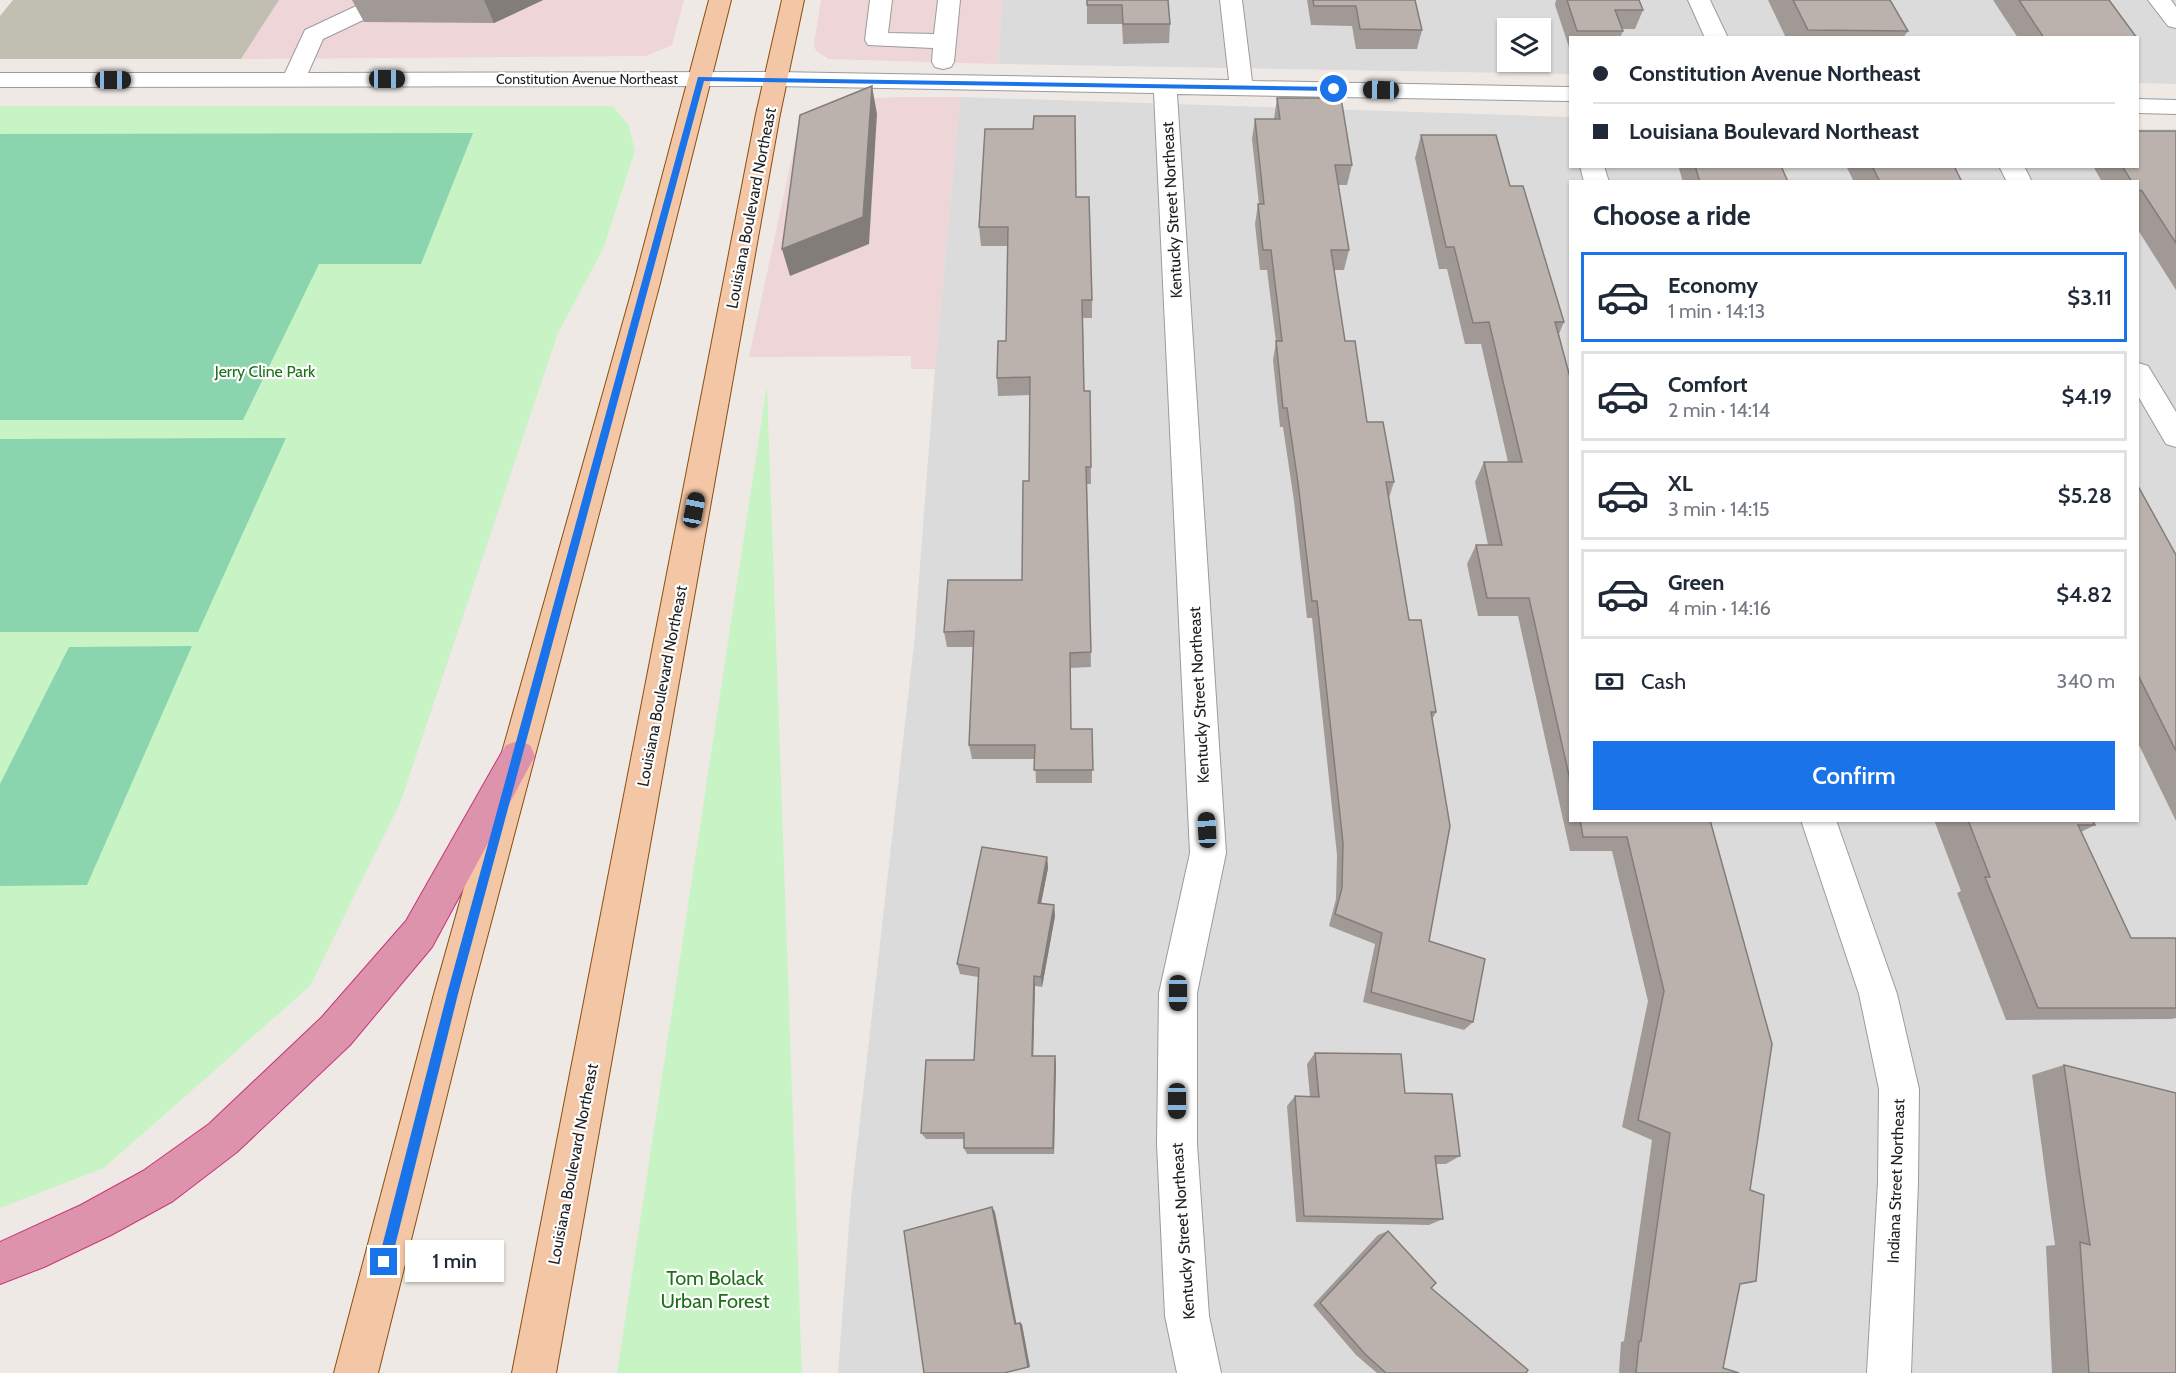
<!DOCTYPE html>
<meta charset="utf-8">
<style>
body{margin:0;font-family:Cabin,sans-serif;background:#f2f2f3;color:#1f2937;height:100vh;display:flex;flex-direction:column;font-size:22px;white-space:nowrap}
*{box-sizing:border-box;margin:0}
p{font-size:20px;color:#747a83}
.icon{flex:none;width:33px;height:33px;fill:none;stroke:currentColor;stroke-width:2;stroke-linecap:round;stroke-linejoin:round}
.map{position:relative;flex:1;overflow:hidden}
.drawer{position:absolute;left:1569px;top:180px;width:570px;height:642px;display:flex;flex-direction:column;background:#fff;border-radius:0px;box-shadow:0 2px 4px #0004}
.drawer>*{flex:none}
.top-card{position:absolute;left:1569px;top:36px;width:570px;height:132px;border-radius:0px;box-shadow:0 2px 4px #0004;display:grid;align-content:center;height:132px;padding:0 24px;background:#fff}
.controls{position:absolute;left:1497px;top:18px;display:grid;gap:12px}
.controls a{display:grid;place-items:center;width:54px;height:54px;border-radius:0px;background:#fff;box-shadow:0 2px 4px #0004;font-size:30px}
.end{position:absolute;width:27px;height:27px;margin:-14px;border:8px solid #1a73e8;background:#fff;box-shadow:0 0 0 3px #fff}
.from{border-radius:50%}
.bubble{position:absolute;height:42px;border-radius:0px;background:#fff;box-shadow:0 2px 4px #0004;font-size:20px;font-weight:600;line-height:42px;text-align:center}
.car{position:absolute;width:18px;height:36px;margin:-18px -9px;border-radius:8px;box-shadow:0 0 4px 2px #0007;background:linear-gradient(#222 24%,#8ab4d8 0 40%,#222 0 76%,#8ab4d8 0 86%,#222 0)}
.top-card b{display:flex;align-items:center;gap:21px;height:57px;font-size:22px}
.top-card b+b{border-top:2px solid #e0e1e3}
.top-card i{width:15px;height:15px;background:#1f2937}
ul{padding:0;list-style:none}
li{display:flex;align-items:center;gap:18px;height:90px;margin:0 12px 9px;padding:0 12px;border:3px solid #e0e1e3;border-radius:0px}
li div{flex:1}
li b{display:block;font-size:22px}
li em{font-style:normal;font-weight:600}
li.active{border-color:#1a73e8}
li>.icon{width:54px;height:54px;stroke-width:1.5}
h2{padding:0 24px;font-size:27px;line-height:72px}
.pay{display:flex;align-items:center;gap:15px;height:66px;padding:0 24px;font-size:22px}
.pay p{margin-inline-start:auto}
.button{display:flex;gap:12px;margin-top:auto;padding:12px 24px}
.button a{flex:1;height:69px;border-radius:0px;background:#1a73e8;color:#fff;font-size:24px;font-weight:600;line-height:69px;text-align:center}
.map>svg:first-child{display:block}
</style>
<div class="map">
<svg width="2176" height="1373" viewBox="0 0 2176 1373">
<rect width="100%" height="100%" fill="#eee9e5"/>
<g fill="#dcdbdb" fill-rule="evenodd">
<path d="M1002 0H2176V84L2138 83V38H1570V74L998 64ZM1508 28H1540V62H1508Z"/>
<path d="M960 97 1570 117V166H2138V129H2176V1373H838L851 1199 914 644 935 369ZM1570 182H2138V820H1570Z"/>
</g>
<g fill="#edd5d8">
<path d="M279 0H684L672 45 646 56 241 59Z"/>
<path d="M821 0H1002L998 64 829 59 816 51 814 45Z"/>
<path d="M899 97H960L935 369H911V356L749 357 798 129 858 99Z"/>
</g>
<path fill="#c1bfb1" d="M13 0H279L241 59H0V16Z"/>
<g fill="#c8f4c5">
<path d="M0 106H613L629 126 635 151 603 249 558 333 401 801 310 986 104 1168 0 1208Z"/>
<path d="M767 385 802 1373H617Z"/>
</g>
<g fill="#8ad5ae">
<path d="M473 133 421 264H319L243 420H0V134Z"/>
<path d="M286 438 198 632H0V439Z"/>
<path d="M192 646 87 885 0 886V784L69 647Z"/>
</g>
<g fill="none" stroke-linecap="round" stroke-linejoin="round">
<g stroke="#9b9b9b" stroke-width="2">
<g id="minor">
<path d="M369 0H398L395 5 323 39 308 73 775 72 1229 80 1220 0H1242L1252 81 1570 87V101L1177 94 1226 853 1197 993V1144L1209 1316 1221 1373H1177L1165 1316 1157 1144 1159 993 1190 853 1154 93 775 86 0 87V73H285L305 30Z"/>
<path d="M870 0H892L888 33 934 34 938 0H960L954 62 951 67 943 69 935 67 932 62 933 48 868 45 865 40Z"/>
<path d="M1688 0H1710L1728 38H1705Z"/>
<path d="M2148 0H2171L2176 7V28L2168 26Z"/>
<path d="M2138 99 2176 100V114L2138 113Z"/>
<path d="M1580 166H1604L1609 182H1584Z"/>
<path d="M1999 166H2024L2032 182H2007Z"/>
<path d="M2138 363 2148 366 2176 412V447L2166 444 2138 396Z"/>
<path d="M1801 820H1836L1897 994 1919 1089 1918 1182 1911 1373H1867L1878 1182 1879 1089 1859 994Z"/>
</g>
</g>
<g stroke="#894f0e" stroke-width="2">
<g id="major">
<path d="M709 0H731L660 283 472 994 378 1373H334L434 994 634 283Z"/>
<path d="M782 0H804L780 114 556 1373H512L756 114Z"/>
</g>
</g>
<g stroke="#c8357c" stroke-width="2">
<path id="highway" d="M518 741 530 745 535 756 432 947 350 1045 237 1152 173 1201 111 1235 44 1267 0 1284V1242L81 1205 143 1171 209 1124 322 1017 406 921 506 745Z"/>
</g>
<use href="#minor" fill="#fff" fill-rule="evenodd"/>
<use href="#major" fill="#f3c6a5" fill-rule="evenodd"/>
<use href="#highway" fill="#de93ac" fill-rule="evenodd"/>
</g>
<g fill="#a19996">
<path d="M352 0H543L494 23 364 22Z"/>
<path d="M1087 0H1168L1170 24 1169 43 1123 44 1122 24H1087Z"/>
<path d="M1307 0H1415L1422 30 1417 49H1356L1352 26 1311 25Z"/>
<path d="M1556 0H1639L1643 10 1635 29H1622L1623 31 1620 38H1570V50L1555 5Z"/>
<path d="M1768 0H1890L1908 31 1903 38H1786Z"/>
<path d="M1993 0H2109L2137 38H2018Z"/>
<path d="M1277 98 1352 165 1347 185H1338L1349 250 1344 270H1334L1345 341 1367 422 1394 482 1389 498 1409 620 1436 712 1432 720 1429 941 1473 1022 1464 1030 1363 1002 1375 944 1329 926 1336 899 1337 855 1312 618H1307L1294 501 1283 427H1280L1273 360 1276 342 1267 270H1260L1255 224 1258 204H1259L1252 139 1255 119H1274Z"/>
<path d="M2176 131V290L2138 230V182H2102L2093 166H2138Z"/>
<path d="M1421 135 1510 186 1564 322 1559 334 1570 377V820H1710L1750 1190 1740 1284 1723 1368 1739 1373H1619L1621 1342 1624 1341 1652 1140 1622 1127 1648 1001 1612 851H1570L1518 616H1478L1467 564 1476 545H1488L1475 482 1484 462H1508L1481 344H1465L1447 269H1439L1415 158Z"/>
<path d="M1680 166H1781L1788 182H1683L1679 169Z"/>
<path d="M1846 166H1954L1962 182H1854Z"/>
<path d="M1076 197 1092 300V318H1083L1084 391H1090L1091 484H1087L1091 667 1070 668 1071 729H1092V783H1036L1035 759H972L969 745 973 647H947L944 632 1022 580 1029 481 1030 395 998 396 997 378 1006 341 1008 246H981L979 227Z"/>
<path d="M2138 486 2176 555V821L2138 743Z"/>
<path d="M1934 820H2092L2095 825 2081 832 2131 938 2176 940V1018L2171 1019 2006 1020 1957 893 1961 891Z"/>
<path d="M1047 857 1048 868 1041 903 1054 905 1055 916 1042 987 1035 986 1033 1056 1056 1063 1054 1154H967L964 1148V1139H926L921 1133 974 1060 978 977 960 974 957 964Z"/>
<path d="M1315 1053 1405 1093 1460 1156 1446 1164H1436L1443 1219 1429 1225 1296 1222 1287 1106 1295 1096 1310 1097 1307 1064Z"/>
<path d="M2064 1065 2176 1373H2052L2046 1246 2055 1245 2032 1075Z"/>
<path d="M1388 1231 1431 1288 1526 1373H1377L1356 1355 1313 1305 1378 1235Z"/>
</g>
<g fill="#837d7a">
<path d="M484 0H543L494 23Z"/>
<path d="M872 86 877 114 869 244 790 276 782 249Z"/>
<path d="M1047 857 1048 868 1039 914 1038 903Z"/>
<path d="M1054 905 1055 916 1042 987 1041 977Z"/>
<path d="M1034 976 1035 986 1033 1063 1032 1056Z"/>
<path d="M1055 1056 1056 1063 1054 1154 1053 1148Z"/>
<path d="M992 1207 995 1212 1017 1326 1015 1324Z"/>
<path d="M1020 1323 1022 1324 1030 1367 1004 1373Z"/>
</g>
<g fill="#bbb2ae" stroke="#837d7a" stroke-width="1.5">
<path d="M1087 0H1168L1170 24H1123L1122 5H1087Z"/>
<path d="M1313 0H1415L1422 30 1360 29 1356 6H1314Z"/>
<path d="M1567 0H1639L1643 10H1615L1623 31H1577Z"/>
<path d="M1793 0H1890L1908 31 1808 30Z"/>
<path d="M2019 0H2109L2137 38H2044Z"/>
<path d="M872 86 863 217 782 249 800 115Z"/>
<path d="M1277 98H1341L1352 165H1335L1349 250H1331L1345 341H1355L1367 422H1383L1394 482H1386L1409 620H1421L1436 712H1431L1450 826 1429 941 1485 959 1473 1022 1371 992 1382 933 1335 914 1342 888 1343 843 1317 601H1312L1298 483 1287 408H1283L1276 341H1282L1271 250H1263L1258 204H1264L1255 119H1280Z"/>
<path d="M1034 116H1075L1076 197H1089L1092 300H1082L1084 391H1090L1091 467H1086L1091 652 1070 653 1071 729H1092L1093 770H1034L1035 745H969L974 631 944 632 948 580H1022L1023 481H1029L1030 377 997 378 998 341H1006L1008 227H979L985 129H1033Z"/>
<path d="M2138 131H2176V243L2142 191 2138 190V182H2132L2122 166H2138Z"/>
<path d="M1421 135H1496L1510 186H1523L1564 322H1555L1570 377V780L1529 598H1487L1476 545H1502L1484 462H1522L1489 322 1473 323 1454 247H1446Z"/>
<path d="M1695 166H1781L1788 182H1700Z"/>
<path d="M1872 166H1954L1962 182H1880Z"/>
<path d="M2138 486 2176 555V751L2138 675Z"/>
<path d="M1580 820H1710L1772 1044 1750 1190 1764 1195 1756 1281 1740 1284 1723 1368 1739 1373H1636L1639 1341H1641L1670 1133 1638 1120 1664 991 1627 837H1583Z"/>
<path d="M1968 820H2092L2095 825H2078L2131 938H2175L2176 940V1008H2038L1985 877H1990Z"/>
<path d="M982 847 1047 857 1038 903 1054 905 1041 977 1034 976 1032 1056H1055L1053 1148H964V1133H921L926 1060H974L979 968 957 964Z"/>
<path d="M1315 1053 1401 1054 1405 1093 1452 1094 1460 1156H1435L1443 1219 1304 1216 1295 1096 1319 1097Z"/>
<path d="M2064 1065 2176 1093V1373H2089L2080 1242 2090 1245Z"/>
<path d="M992 1207 1015 1324 1020 1323 1028 1367 1004 1373H924L904 1231Z"/>
<path d="M1388 1231 1436 1283 1431 1288 1528 1370 1526 1373H1386L1365 1354 1320 1303Z"/>
</g>
<path fill="#1a73e8" d="M698 77 1334 87 1338 89 1334 91 704 81 458 994 391 1262 389 1266 384 1268 380 1266 378 1262 447 994Z"/>
<g text-anchor="middle" dominant-baseline="central" stroke-width="4.5" stroke-linejoin="round" paint-order="stroke">
<g font-size="14" fill="#1e1e1e" stroke="#fff">
<text x="587" y="79">Constitution Avenue Northeast</text>
</g>
<g font-size="16" fill="#1e1e1e" stroke="#fff">
<text transform="translate(751 208) rotate(-79)">Louisiana Boulevard Northeast</text>
<text transform="translate(1172 210) rotate(-93)">Kentucky Street Northeast</text>
<text transform="translate(662 686) rotate(-79)">Louisiana Boulevard Northeast</text>
<text transform="translate(1199 695) rotate(-93)">Kentucky Street Northeast</text>
<text transform="translate(573 1164) rotate(-79)">Louisiana Boulevard Northeast</text>
<text transform="translate(1896 1181) rotate(-88)">Indiana Street Northeast</text>
<text transform="translate(1183 1231) rotate(-94)">Kentucky Street Northeast</text>
</g>
<g font-size="16" fill="#1b7116" stroke="#fff">
<text x="265" y="371">Jerry Cline Park</text>
</g>
<g font-size="20" fill="#1b7116" stroke="#fff">
<text x="715" y="1278">Tom Bolack<tspan x="715" dy="23">Urban Forest</tspan></text>
</g>
</g>
</svg>
<div class="controls">
<a><svg class="icon" aria-label="layers" viewBox="0 0 24 24"><path d="M12 4l9 5-9 5-9-5zM3 14l9 5 9-5"/></svg></a>
</div>
<i class="end from" style="left:1334px;top:89px"></i>
<i class="end" style="left:384px;top:1262px"></i>
<div class="bubble" style="left:405px;top:1240px;width:99px">1 min</div>
<i class="car" style="left:387px;top:79px;rotate:90deg"></i>
<i class="car" style="left:113px;top:80px;rotate:90deg"></i>
<i class="car" style="left:1381px;top:90px;rotate:271deg"></i>
<i class="car" style="left:694px;top:510px;rotate:11deg"></i>
<i class="car" style="left:1207px;top:830px;rotate:357deg"></i>
<i class="car" style="left:1178px;top:993px;rotate:180deg"></i>
<i class="car" style="left:1177px;top:1101px;rotate:180deg"></i>
<div class="top-card">
<b><i class="from"></i>Constitution Avenue Northeast</b>
<b><i></i>Louisiana Boulevard Northeast</b>
</div>
<section class="drawer">
<h2>Choose a ride</h2>
<ul>
<li class="active"><svg class="icon" aria-label="car" viewBox="0 0 24 24"><path d="M5 17H2v-5l4-1 3-4h7l3 4 3 1v5h-3M9 17h6M6 11h13"/><circle cx="7" cy="17" r="2"/><circle cx="17" cy="17" r="2"/></svg><div><b>Economy</b><p>1 min · 14:13</p></div><em>$3.11</em></li>
<li><svg class="icon" aria-label="car" viewBox="0 0 24 24"><path d="M5 17H2v-5l4-1 3-4h7l3 4 3 1v5h-3M9 17h6M6 11h13"/><circle cx="7" cy="17" r="2"/><circle cx="17" cy="17" r="2"/></svg><div><b>Comfort</b><p>2 min · 14:14</p></div><em>$4.19</em></li>
<li><svg class="icon" aria-label="car" viewBox="0 0 24 24"><path d="M5 17H2v-5l4-1 3-4h7l3 4 3 1v5h-3M9 17h6M6 11h13"/><circle cx="7" cy="17" r="2"/><circle cx="17" cy="17" r="2"/></svg><div><b>XL</b><p>3 min · 14:15</p></div><em>$5.28</em></li>
<li><svg class="icon" aria-label="car" viewBox="0 0 24 24"><path d="M5 17H2v-5l4-1 3-4h7l3 4 3 1v5h-3M9 17h6M6 11h13"/><circle cx="7" cy="17" r="2"/><circle cx="17" cy="17" r="2"/></svg><div><b>Green</b><p>4 min · 14:16</p></div><em>$4.82</em></li>
</ul>
<div class="pay"><svg class="icon" aria-label="cash" viewBox="0 0 24 24"><path d="M3 7h18v10H3z"/><circle cx="12" cy="12" r="2"/></svg>Cash<p>340 m</p></div>
<div class="button"><a>Confirm</a></div>
</section>
</div>
